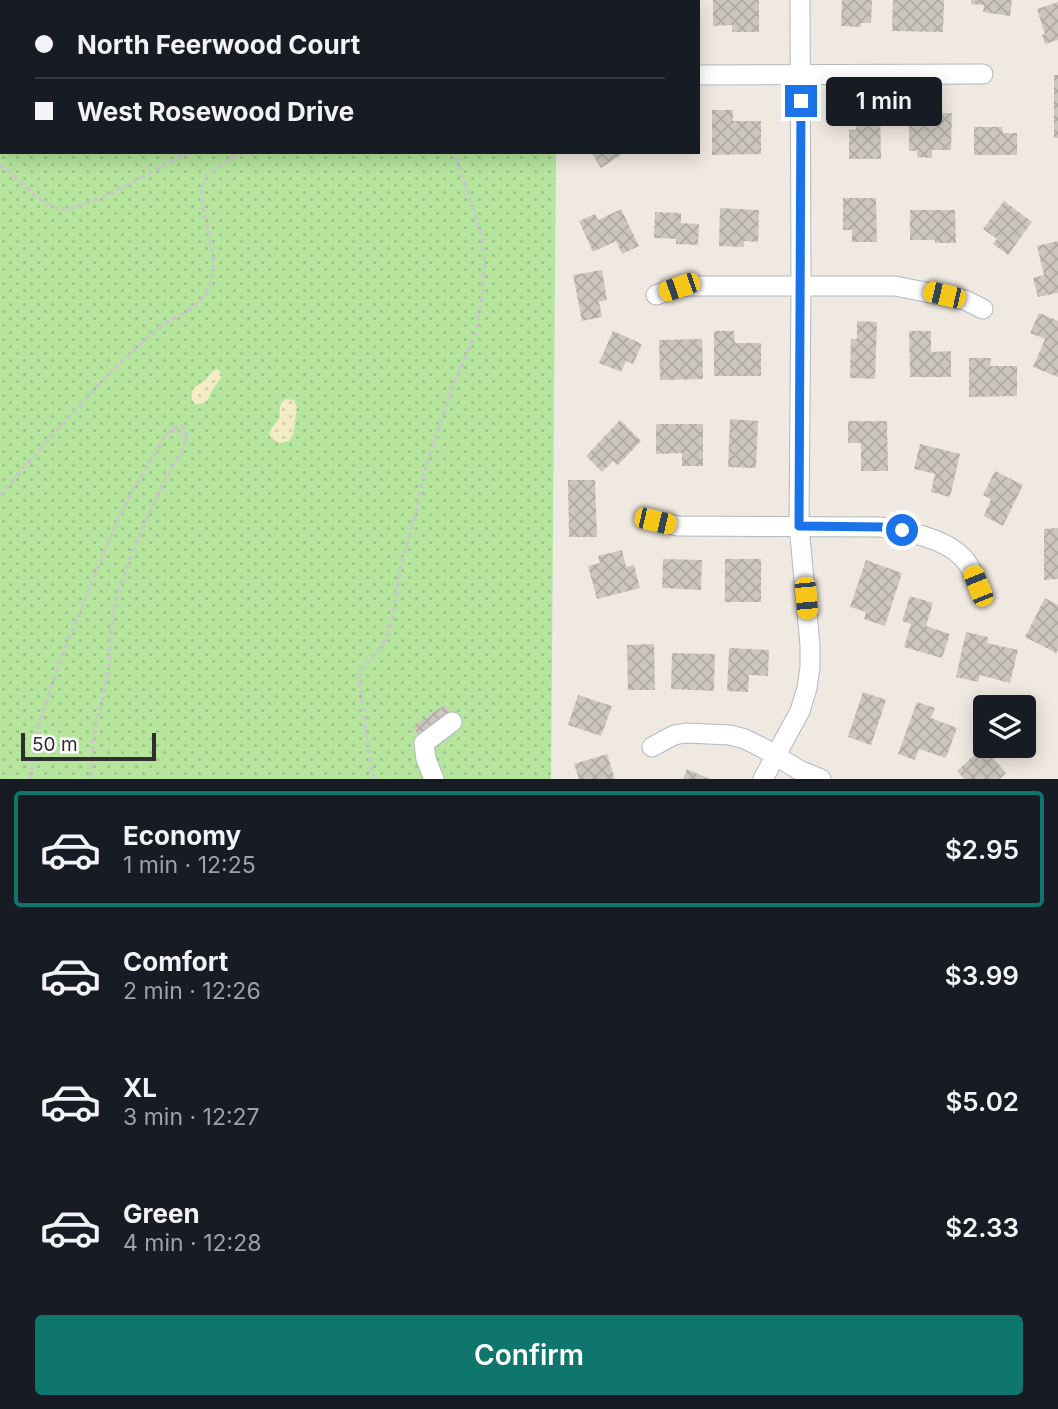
<!DOCTYPE html>
<meta charset="utf-8">
<style>
body{margin:0;font-family:Inter,sans-serif;background:#20242c;color:#f1f3f6;height:100vh;display:flex;flex-direction:column;font-size:26px;white-space:nowrap}
*{box-sizing:border-box;margin:0}
p{font-size:23px;color:#9ea1a6}
.icon{flex:none;width:38px;height:38px;fill:none;stroke:currentColor;stroke-width:2;stroke-linecap:round;stroke-linejoin:round}
.map{position:relative;height:779px;overflow:hidden}
.details{display:flex;flex-direction:column;background:#171b24;flex:1}
.details>*{flex:none}
.hud{position:absolute;left:0px;top:0px;width:700px;height:154px;box-shadow:0 4px 18px #0003;display:grid;align-content:center;height:154px;padding:0 35px;background:#171b24}
.fabs{position:absolute;left:973px;top:695px;display:grid;gap:14px}
.fabs a{display:grid;place-items:center;width:63px;height:63px;border-radius:7px;background:#171b24;box-shadow:0 4px 18px #0003;font-size:35px}
.scale{position:absolute;left:21px;bottom:18px;width:135px;box-sizing:border-box;padding-left:7px;border:4px solid #2e2e2e;border-top:0;font-size:19px;line-height:24px;white-space:nowrap;color:#2e2e2e;-webkit-text-stroke:5px #fff;paint-order:stroke}
.end{position:absolute;width:32px;height:32px;margin:-16px;border:9px solid #1a73e8;background:#fff;box-shadow:0 0 0 4px #fff}
.from{border-radius:50%}
.bubble{position:absolute;height:49px;border-radius:7px;background:#171b24;box-shadow:0 4px 18px #0003;font-size:23px;font-weight:600;line-height:49px;text-align:center}
.car{position:absolute;width:21px;height:42px;margin:-21px -10px;border-radius:9px;box-shadow:0 0 5px 2px #0007;background:linear-gradient(#f5c518 24%,#345 0 40%,#f5c518 0 76%,#345 0 86%,#f5c518 0)}
.hud b{display:flex;align-items:center;gap:24px;height:66px;font-size:26px}
.hud b+b{border-top:2px solid #363941}
.hud i{width:18px;height:18px;background:#f1f3f6}
ul{padding:12px 0 0;list-style:none}
li{display:flex;align-items:center;gap:21px;height:116px;margin:0 14px 10px;padding:0 21px;border:4px solid transparent;border-radius:7px}
li div{flex:1}
li b{display:block;font-size:26px}
li em{font-style:normal;font-weight:600}
li.active{border-color:#0f766e}
li>.icon{width:63px;height:63px;stroke-width:1.5}
.primary-button{display:flex;gap:14px;margin-top:auto;padding:14px 35px}
.primary-button a{flex:1;height:80px;border-radius:7px;background:#0f766e;color:#fff;font-size:28px;font-weight:600;line-height:80px;text-align:center}
.map>svg:first-child{display:block}
</style>
<div class="map">
<svg width="1058" height="779" viewBox="0 0 1058 779">
<defs>
<pattern id="green-dots" width="8" height="8" patternUnits="userSpaceOnUse" patternTransform="scale(1.75)"><rect width="8" height="8" fill="#b6e59e"/><path d="M2 2h.1M6 6h.1" fill="none" stroke="#9dc588" stroke-width="1.8" stroke-linecap="round"/></pattern>
<pattern id="sand-dots" width="8" height="8" patternUnits="userSpaceOnUse" patternTransform="scale(1.75)"><rect width="8" height="8" fill="#f3ecc5"/><path d="M2 2h.1M6 6h.1" fill="none" stroke="#d1cbaa" stroke-width="1.8" stroke-linecap="round"/></pattern>
<pattern id="building-cross-hatch" width="8" height="8" patternUnits="userSpaceOnUse" patternTransform="scale(1.75)"><rect width="8" height="8" fill="#cbc7bf"/><path d="M0 0l8 8M0 8l8-8" fill="none" stroke="#afaba4"/></pattern>
</defs>
<rect width="100%" height="100%" fill="#efe9e1"/>
<path fill="url(#green-dots)" d="M0 0H557V2H2V152H556L551 779H0Z"/>
<g fill="url(#sand-dots)">
<path d="M217 369 222 373C221 381 217 382 213 389 207 399 210 404 195 404L192 400C191 386 195 388 204 381 210 376 210 372 217 369Z"/>
<path d="M286 399 294 400 297 408 293 434 289 441 280 443C260 434 274 428 280 417 279 410 279 403 286 399Z"/>
</g>
<g fill="url(#building-cross-hatch)">
<path d="M713 0H759V32H732V25L713 26Z"/>
<path d="M842 0H872L871 23H861V27L841 26Z"/>
<path d="M893 0H944L943 32 892 31Z"/>
<path d="M971 0H1012L1010 16 983 12 984 5 971 4Z"/>
<path d="M1058 2V40L1045 44 1042 35 1045 34 1037 9Z"/>
<rect x="1054" y="75" width="4" height="63"/>
<path d="M880 108 881 159H849V130L856 129V109Z"/>
<path d="M712 110H733V121H761V154L712 155Z"/>
<path d="M934 113H952L951 150H932V158L917 157V151H909V120L933 121Z"/>
<path d="M974 127H1002L1003 133H1017V155H974Z"/>
<path d="M591 152H625L601 168Z"/>
<path d="M843 198H876L877 242H852V230H843Z"/>
<path d="M1004 201 1032 222 1008 255 993 244 997 239 983 229Z"/>
<path d="M720 208 759 210 758 242 744 241V247L719 246Z"/>
<path d="M621 209 639 246 622 254 616 241 593 252 579 221 595 214 598 220Z"/>
<path d="M910 210H955L956 243H935V240H910Z"/>
<path d="M655 212 681 213V223L699 224 698 245 676 244V239L654 238Z"/>
<path d="M1058 241V293L1038 297 1033 278 1044 275 1037 246Z"/>
<path d="M602 270 607 300 599 302 602 317 582 321 573 275Z"/>
<path d="M1039 313 1058 321V377L1033 367 1045 339 1030 333Z"/>
<path d="M857 321 877 322 875 379 850 378 851 339H857Z"/>
<path d="M613 331 642 344 633 364 626 361 621 372 599 363Z"/>
<path d="M714 331H734L735 343H761V376H714Z"/>
<path d="M909 331H931V352L951 351V377H910Z"/>
<path d="M702 339 703 379 660 380 659 340Z"/>
<path d="M969 358H991L990 366H1017V396L969 397Z"/>
<path d="M730 419 758 421 756 468 728 467Z"/>
<path d="M620 420 641 441 618 465 613 461 602 472 586 456Z"/>
<path d="M848 421H887L888 471H861V443H848Z"/>
<path d="M656 424H703V466H682V453L656 454Z"/>
<path d="M920 444 960 454 950 497 931 492 935 474 914 469Z"/>
<path d="M995 471 1023 485 1003 526 984 516 991 499 983 495Z"/>
<path d="M568 480H595L597 537H569Z"/>
<path d="M1058 528V579L1044 580V529Z"/>
<path d="M622 550 626 567 634 565 640 588 597 599 588 566 600 563 598 556Z"/>
<path d="M663 559 702 560 701 590 662 588Z"/>
<rect x="725" y="559" width="36" height="43"/>
<path d="M866 560 902 573 885 626 864 619 866 612 850 607Z"/>
<path d="M910 596 933 603 926 626 950 634 942 658 904 647 911 624 902 621Z"/>
<path d="M1045 598 1058 605V649L1056 653 1025 637Z"/>
<path d="M966 632 988 637 987 643 1018 650 1010 683 980 675 978 682 956 677Z"/>
<path d="M654 644 655 690H628L627 645Z"/>
<path d="M729 648 769 650 768 676 749 675 748 692 727 691Z"/>
<path d="M672 653 715 654 714 691 671 689Z"/>
<path d="M863 692 886 700 871 745 848 737Z"/>
<path d="M578 695 612 706 601 736 568 725Z"/>
<path d="M917 702 935 708 931 718 957 728 946 758 919 749 915 760 898 754Z"/>
<path d="M445 705 453 717 420 738 413 726Z"/>
<path d="M983 747 1006 773 1000 779H964L957 771Z"/>
<path d="M607 754 615 779H579L574 764Z"/>
<path d="M687 769 710 779H683Z"/>
</g>
<g fill="none" stroke-linecap="round" stroke-linejoin="round">
<g stroke="#b4b7c1" stroke-width="21">
<g id="minor">
<path d="M698 75 983 74"/>
<path d="M656 295 679 287 690 286H895L965 300 983 309"/>
<path d="M655 521 678 526 881 527C908 531 955 540 969 566 973 572 975 579 978 586"/>
<path d="M652 747 674 735 686 733 730 735 745 739 761 747 799 770 821 779"/>
<path d="M434 779 426 759 424 743 452 722"/>
<path d="M763 779 800 711 807 688 810 667V645L799 526 801 286 800 0"/>
</g>
</g>
<g stroke="#c9c9c9" stroke-width="3.5" stroke-dasharray="5 3.5" stroke-linecap="butt">
<path d="M501 2V0"/>
<path d="M0 165C19 178 34 200 56 208 81 216 163 163 191 152"/>
<path d="M170 431 177 430 181 432 185 440"/>
<path d="M0 495C49 439 98 381 154 332 170 317 198 310 208 290 226 256 192 202 204 180 208 171 233 158 243 152"/>
<path d="M30 779 38 727 61 658 113 531 126 503 165 436C169 430 181 419 186 431 189 438 182 449 179 456 164 481 152 506 141 533 130 558 120 582 114 609 110 632 111 655 107 678 100 712 89 744 91 779"/>
<path d="M374 779 369 755 359 679 361 669 368 660 378 651 385 640 393 618 401 563 416 513 425 469 453 386 476 332 482 295 485 261 482 237 458 162 456 152"/>
</g>
<use href="#minor" stroke="#fff" stroke-width="19"/>
</g>
<g fill="none" stroke-linecap="round" stroke-linejoin="round">
<path stroke="#1a73e8" stroke-width="9" d="M801 101 799 526 881 527 902 530"/>
</g>
</svg>
<div class="fabs">
<a><svg class="icon" aria-label="layers" viewBox="0 0 24 24"><path d="M12 4l9 5-9 5-9-5zM3 14l9 5 9-5"/></svg></a>
</div>
<div class="scale">50 m</div>
<i class="end from" style="left:902px;top:530px"></i>
<i class="end" style="left:801px;top:101px"></i>
<div class="bubble" style="left:826px;top:77px;width:116px">1 min</div>
<i class="car" style="left:679px;top:287px;rotate:251deg"></i>
<i class="car" style="left:944px;top:295px;rotate:283deg"></i>
<i class="car" style="left:655px;top:521px;rotate:103deg"></i>
<i class="car" style="left:978px;top:586px;rotate:338deg"></i>
<i class="car" style="left:806px;top:598px;rotate:175deg"></i>
<div class="hud">
<b><i class="from"></i>North Feerwood Court</b>
<b><i></i>West Rosewood Drive</b>
</div>
</div>
<section class="details">
<ul>
<li class="active"><svg class="icon" aria-label="car" viewBox="0 0 24 24"><path d="M5 17H2v-5l4-1 3-4h7l3 4 3 1v5h-3M9 17h6M6 11h13"/><circle cx="7" cy="17" r="2"/><circle cx="17" cy="17" r="2"/></svg><div><b>Economy</b><p>1 min · 12:25</p></div><em>$2.95</em></li>
<li><svg class="icon" aria-label="car" viewBox="0 0 24 24"><path d="M5 17H2v-5l4-1 3-4h7l3 4 3 1v5h-3M9 17h6M6 11h13"/><circle cx="7" cy="17" r="2"/><circle cx="17" cy="17" r="2"/></svg><div><b>Comfort</b><p>2 min · 12:26</p></div><em>$3.99</em></li>
<li><svg class="icon" aria-label="car" viewBox="0 0 24 24"><path d="M5 17H2v-5l4-1 3-4h7l3 4 3 1v5h-3M9 17h6M6 11h13"/><circle cx="7" cy="17" r="2"/><circle cx="17" cy="17" r="2"/></svg><div><b>XL</b><p>3 min · 12:27</p></div><em>$5.02</em></li>
<li><svg class="icon" aria-label="car" viewBox="0 0 24 24"><path d="M5 17H2v-5l4-1 3-4h7l3 4 3 1v5h-3M9 17h6M6 11h13"/><circle cx="7" cy="17" r="2"/><circle cx="17" cy="17" r="2"/></svg><div><b>Green</b><p>4 min · 12:28</p></div><em>$2.33</em></li>
</ul>
<div class="primary-button"><a>Confirm</a></div>
</section>
